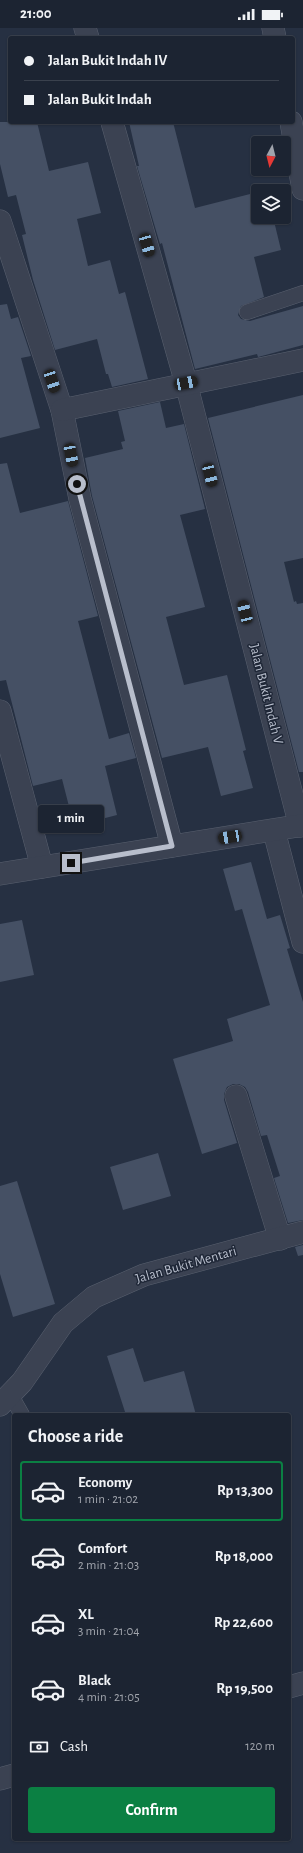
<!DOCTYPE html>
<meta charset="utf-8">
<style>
body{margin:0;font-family:"Alegreya Sans",sans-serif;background:#252c3a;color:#f1f3f6;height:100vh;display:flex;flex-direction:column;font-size:15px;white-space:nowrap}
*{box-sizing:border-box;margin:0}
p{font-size:13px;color:#a0a4ac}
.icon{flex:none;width:22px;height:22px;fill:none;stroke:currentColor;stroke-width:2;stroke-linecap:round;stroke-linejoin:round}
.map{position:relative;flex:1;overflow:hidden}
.side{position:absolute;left:12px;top:1385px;width:279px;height:428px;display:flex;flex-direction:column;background:#1c2432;border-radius:4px;box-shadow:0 1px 3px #0004,0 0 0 1px #3a414d}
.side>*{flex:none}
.banner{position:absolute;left:8px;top:8px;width:287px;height:88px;border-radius:4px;box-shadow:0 1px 3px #0004,0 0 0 1px #3a414d;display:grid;align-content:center;height:88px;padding:0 16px;background:#1c2432}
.needle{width:26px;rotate:187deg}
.fabs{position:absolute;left:251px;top:108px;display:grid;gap:8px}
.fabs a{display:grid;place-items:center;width:40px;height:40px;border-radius:4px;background:#1c2432;box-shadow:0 1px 3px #0004,0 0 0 1px #3a414d;font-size:20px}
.end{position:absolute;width:18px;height:18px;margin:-9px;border:5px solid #b8becc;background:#111;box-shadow:0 0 0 2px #111}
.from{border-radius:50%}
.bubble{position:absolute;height:28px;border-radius:4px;background:#1c2432;box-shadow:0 1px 3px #0004,0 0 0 1px #3a414d;font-size:13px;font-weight:600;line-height:28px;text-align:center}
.car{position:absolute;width:12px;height:24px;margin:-12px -6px;border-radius:5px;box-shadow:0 0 3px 1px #0007;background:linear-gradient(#222 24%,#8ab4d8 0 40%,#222 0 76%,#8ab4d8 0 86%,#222 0)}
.banner b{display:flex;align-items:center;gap:14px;height:38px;font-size:15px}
.banner b+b{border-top:1px solid #3a414d}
.banner i{width:10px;height:10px;background:#f1f3f6}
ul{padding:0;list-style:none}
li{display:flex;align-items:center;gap:12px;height:60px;margin:0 8px 6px;padding:0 8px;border:2px solid transparent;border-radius:4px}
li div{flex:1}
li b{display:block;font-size:15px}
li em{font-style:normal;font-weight:600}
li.on{border-color:#0b8043}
li>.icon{width:36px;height:36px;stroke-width:1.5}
h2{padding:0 16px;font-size:18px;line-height:48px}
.pay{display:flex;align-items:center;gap:10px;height:44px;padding:0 16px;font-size:15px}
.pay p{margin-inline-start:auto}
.cta{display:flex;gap:8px;margin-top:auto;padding:8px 16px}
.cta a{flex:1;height:46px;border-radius:4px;background:#0b8043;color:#fff;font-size:16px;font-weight:600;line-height:46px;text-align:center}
.status{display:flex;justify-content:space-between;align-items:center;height:28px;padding:0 20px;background:#1c2432;direction:ltr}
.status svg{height:11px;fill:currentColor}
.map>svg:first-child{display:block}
</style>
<div class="status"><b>21:00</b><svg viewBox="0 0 49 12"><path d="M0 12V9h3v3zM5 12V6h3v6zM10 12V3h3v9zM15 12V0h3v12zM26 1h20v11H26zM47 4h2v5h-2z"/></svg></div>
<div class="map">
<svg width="303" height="1825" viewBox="0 0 303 1825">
<rect width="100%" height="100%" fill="#263042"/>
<g fill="#455064">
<path d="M0 94H37L49 143 88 134 101 185 77 191 88 238 110 232 119 266 125 264 148 351 112 359 108 346H106L97 311 55 322 33 252 22 207 26 206 16 167 8 169 0 136Z"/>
<path d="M129 94H173L195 180 258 164V189H277L278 192 274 193 281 222 254 229 264 269 241 278 238 287 241 291 250 293 303 278V317L258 329 257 326 195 341 162 215 160 216 137 138H139Z"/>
<path d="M7 276 11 291 18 289 31 328 21 330 40 400 0 410V277Z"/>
<path d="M303 367V530L284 534 294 574 296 573 297 576 303 575V744H299L208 390Z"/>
<path d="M160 374 166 400 184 396 205 481 180 487 205 579 166 589 184 657 227 647 246 722 243 723 253 760 221 768 208 719 162 730 92 468 85 430 123 421 121 414 125 413 118 383Z"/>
<path d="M7 435 20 485 68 473 98 588 78 593 109 711 129 705 136 730 105 738 117 787 74 798 62 751 33 758 6 652 0 653V436Z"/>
<path d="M251 834 267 891 280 887 290 920 287 921 303 974V1192L288 1195 274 1150 280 1148 267 1107 261 1108 248 1064 245 1059 239 1056H233L227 1059 224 1066V1072L237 1115 202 1126 173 1031 233 1013 227 991 270 977 242 881 235 883 223 841Z"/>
<path d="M22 892 34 947 0 954V896Z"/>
<path d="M158 1125 171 1168 123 1182 110 1139Z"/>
<path d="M17 1153 55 1276 13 1289 0 1246V1158Z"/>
<path d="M303 1217V1227L298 1228 295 1219Z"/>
<path d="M133 1320 144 1354 184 1343 196 1387H126L107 1328Z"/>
</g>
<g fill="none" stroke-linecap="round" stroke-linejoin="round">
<g stroke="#59606f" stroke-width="16">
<g id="service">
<path d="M247 284 303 265"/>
<path d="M10 1366 22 1387"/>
</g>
</g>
<g stroke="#59606f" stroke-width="23">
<g id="minor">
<path d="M85 0 88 10"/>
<path d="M273 0 275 10"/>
<path d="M112 94 186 355 300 798"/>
<path d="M291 94 303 161"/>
<path d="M0 193 62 382 80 471 172 818"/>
<path d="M62 382 303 332"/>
<path d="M0 683 42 839"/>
<path d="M274 803 303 914"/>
<path d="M0 846 303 797"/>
<path d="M236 1068 280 1211"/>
<path d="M0 1377 22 1354 63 1295 94 1269 144 1247 303 1204"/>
<path d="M289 1659 303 1655"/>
<path d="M0 1751 14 1747"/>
</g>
</g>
<use href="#service" stroke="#3b4252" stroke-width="15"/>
<use href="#minor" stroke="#3b4252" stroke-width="22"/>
</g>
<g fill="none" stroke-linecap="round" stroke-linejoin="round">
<path stroke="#b8becc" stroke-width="5" d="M71 835 172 818 77 456"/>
</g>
<g text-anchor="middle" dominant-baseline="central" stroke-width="3" stroke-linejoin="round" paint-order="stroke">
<g font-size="14" fill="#b8becc" stroke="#1f2737">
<text transform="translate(266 666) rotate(76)">Jalan Bukit Indah V</text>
<text transform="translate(186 1237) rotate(-16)">Jalan Bukit Mentari</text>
</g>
</g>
</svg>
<div class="fabs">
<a><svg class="needle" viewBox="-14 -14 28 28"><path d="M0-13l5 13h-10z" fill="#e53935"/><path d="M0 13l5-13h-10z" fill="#a0a4ac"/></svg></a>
<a><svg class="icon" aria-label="layers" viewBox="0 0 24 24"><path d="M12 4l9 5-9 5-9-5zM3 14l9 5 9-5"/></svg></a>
</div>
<i class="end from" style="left:77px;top:456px"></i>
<i class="end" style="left:71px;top:835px"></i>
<div class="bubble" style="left:38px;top:777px;width:66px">1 min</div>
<i class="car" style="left:147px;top:217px;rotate:164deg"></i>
<i class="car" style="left:52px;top:353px;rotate:162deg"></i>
<i class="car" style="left:186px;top:355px;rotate:79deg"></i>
<i class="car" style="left:71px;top:427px;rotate:169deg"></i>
<i class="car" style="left:210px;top:447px;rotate:166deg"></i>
<i class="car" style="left:245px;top:584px;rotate:346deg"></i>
<i class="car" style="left:230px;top:809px;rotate:261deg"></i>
<div class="banner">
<b><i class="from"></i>Jalan Bukit Indah IV</b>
<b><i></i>Jalan Bukit Indah</b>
</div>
<section class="side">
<h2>Choose a ride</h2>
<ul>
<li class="on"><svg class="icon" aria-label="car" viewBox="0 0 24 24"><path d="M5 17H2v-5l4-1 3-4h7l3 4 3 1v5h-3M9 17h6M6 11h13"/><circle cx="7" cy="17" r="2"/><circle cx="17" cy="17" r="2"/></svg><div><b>Economy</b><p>1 min · 21:02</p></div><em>Rp 13,300</em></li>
<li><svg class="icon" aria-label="car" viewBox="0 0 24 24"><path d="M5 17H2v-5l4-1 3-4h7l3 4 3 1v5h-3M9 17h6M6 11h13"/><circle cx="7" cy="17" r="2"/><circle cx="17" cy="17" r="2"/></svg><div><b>Comfort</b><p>2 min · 21:03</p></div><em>Rp 18,000</em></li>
<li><svg class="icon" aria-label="car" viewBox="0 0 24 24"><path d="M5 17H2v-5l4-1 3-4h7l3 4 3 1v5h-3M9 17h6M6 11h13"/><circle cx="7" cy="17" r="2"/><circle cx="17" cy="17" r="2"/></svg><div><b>XL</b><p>3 min · 21:04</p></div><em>Rp 22,600</em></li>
<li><svg class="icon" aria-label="car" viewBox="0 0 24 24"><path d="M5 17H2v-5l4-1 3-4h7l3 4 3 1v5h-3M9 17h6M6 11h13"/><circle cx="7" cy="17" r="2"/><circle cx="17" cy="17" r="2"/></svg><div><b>Black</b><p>4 min · 21:05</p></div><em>Rp 19,500</em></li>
</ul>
<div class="pay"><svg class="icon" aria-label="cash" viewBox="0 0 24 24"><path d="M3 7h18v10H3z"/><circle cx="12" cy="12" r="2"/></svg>Cash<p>120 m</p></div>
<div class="cta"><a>Confirm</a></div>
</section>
</div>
